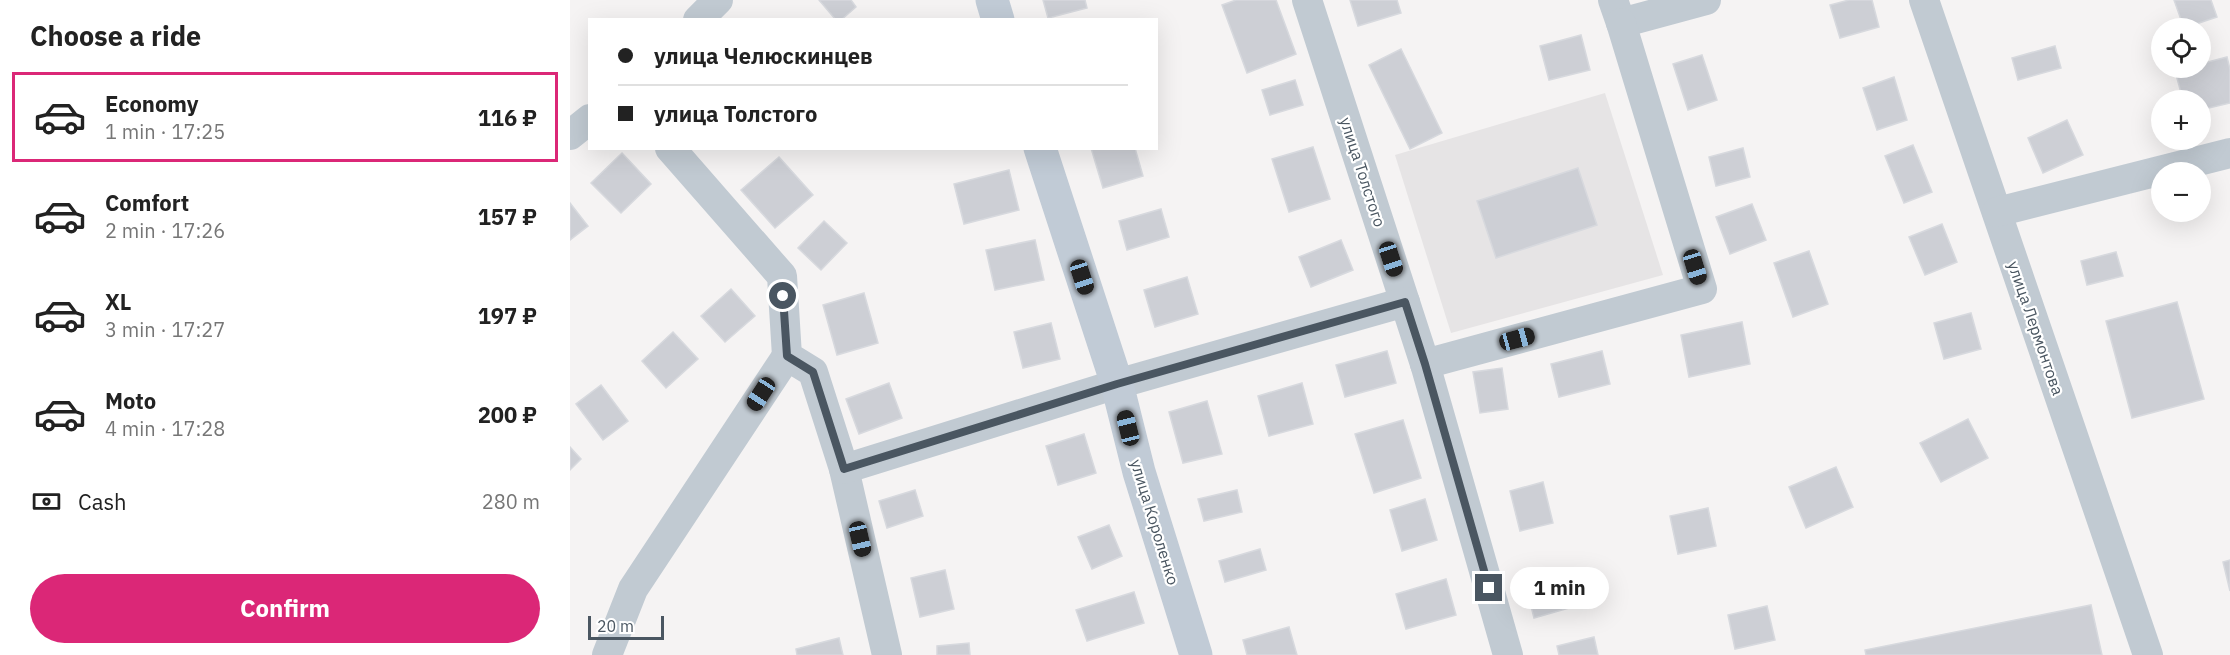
<!DOCTYPE html>
<meta charset="utf-8">
<style>
body{margin:0;font-family:"IBM Plex Sans",sans-serif;background:#f6f6f6;color:#222;height:100vh;display:flex;flex-direction:column;font-size:22px;white-space:nowrap}
*{box-sizing:border-box;margin:0}
p{font-size:20px;color:#767676}
.icon{flex:none;width:33px;height:33px;fill:none;stroke:currentColor;stroke-width:2;stroke-linecap:round;stroke-linejoin:round}
.map{position:relative;flex:1;overflow:hidden}
.panel{display:flex;flex-direction:column;background:#fff;width:570px}
.panel>*{flex:none}
.hud{position:absolute;left:18px;top:18px;width:570px;height:132px;border-radius:0px;box-shadow:0 6px 24px #0002;display:grid;align-content:center;height:132px;padding:0 30px;background:#fff}
.fabs{position:absolute;left:1581px;top:18px;display:grid;gap:12px}
.fabs a{display:grid;place-items:center;width:60px;height:60px;border-radius:50%;background:#fff;box-shadow:0 6px 24px #0002;font-size:30px}
.scale{position:absolute;left:18px;bottom:15px;width:76px;box-sizing:border-box;padding-left:6px;border:3px solid #4a5661;border-top:0;font-size:16px;line-height:21px;white-space:nowrap;color:#4a5661;-webkit-text-stroke:4px #fff;paint-order:stroke}
.end{position:absolute;width:27px;height:27px;margin:-14px;border:8px solid #4a5661;background:#fff;box-shadow:0 0 0 3px #fff}
.from{border-radius:50%}
.bubble{position:absolute;height:42px;border-radius:21px;background:#fff;box-shadow:0 6px 24px #0002;font-size:20px;font-weight:800;line-height:42px;text-align:center}
.car{position:absolute;width:18px;height:36px;margin:-18px -9px;border-radius:8px;box-shadow:0 0 4px 2px #0007;background:linear-gradient(#222 24%,#8ab4d8 0 40%,#222 0 76%,#8ab4d8 0 86%,#222 0)}
.hud b{display:flex;align-items:center;gap:21px;height:57px;font-size:22px}
.hud b+b{border-top:2px solid #e0e0e0}
.hud i{width:15px;height:15px;background:#222}
ul{padding:0;list-style:none}
li{display:flex;align-items:center;gap:18px;height:90px;margin:0 12px 9px;padding:0 18px;border:3px solid transparent;border-radius:0px}
li div{flex:1}
li b{display:block;font-size:22px}
li em{font-style:normal;font-weight:800}
li.selected{border-color:#db2777}
li>.icon{width:54px;height:54px;stroke-width:1.5}
h2{padding:0 30px;font-size:27px;line-height:72px}
.pay{display:flex;align-items:center;gap:15px;height:66px;padding:0 30px;font-size:22px}
.pay p{margin-inline-start:auto}
.cta{display:flex;gap:12px;margin-top:auto;padding:12px 30px}
.cta a{flex:1;height:69px;border-radius:36px;background:#db2777;color:#fff;font-size:24px;font-weight:800;line-height:69px;text-align:center}
main{display:flex;flex:1;min-height:0}
.map>svg:first-child{display:block}
</style>
<main>
<section class="panel">
<h2>Choose a ride</h2>
<ul>
<li class="selected"><svg class="icon" aria-label="car" viewBox="0 0 24 24"><path d="M5 17H2v-5l4-1 3-4h7l3 4 3 1v5h-3M9 17h6M6 11h13"/><circle cx="7" cy="17" r="2"/><circle cx="17" cy="17" r="2"/></svg><div><b>Economy</b><p>1 min · 17:25</p></div><em>116 ₽</em></li>
<li><svg class="icon" aria-label="car" viewBox="0 0 24 24"><path d="M5 17H2v-5l4-1 3-4h7l3 4 3 1v5h-3M9 17h6M6 11h13"/><circle cx="7" cy="17" r="2"/><circle cx="17" cy="17" r="2"/></svg><div><b>Comfort</b><p>2 min · 17:26</p></div><em>157 ₽</em></li>
<li><svg class="icon" aria-label="car" viewBox="0 0 24 24"><path d="M5 17H2v-5l4-1 3-4h7l3 4 3 1v5h-3M9 17h6M6 11h13"/><circle cx="7" cy="17" r="2"/><circle cx="17" cy="17" r="2"/></svg><div><b>XL</b><p>3 min · 17:27</p></div><em>197 ₽</em></li>
<li><svg class="icon" aria-label="car" viewBox="0 0 24 24"><path d="M5 17H2v-5l4-1 3-4h7l3 4 3 1v5h-3M9 17h6M6 11h13"/><circle cx="7" cy="17" r="2"/><circle cx="17" cy="17" r="2"/></svg><div><b>Moto</b><p>4 min · 17:28</p></div><em>200 ₽</em></li>
</ul>
<div class="pay"><svg class="icon" aria-label="cash" viewBox="0 0 24 24"><path d="M3 7h18v10H3z"/><circle cx="12" cy="12" r="2"/></svg>Cash<p>280 m</p></div>
<div class="cta"><a>Confirm</a></div>
</section>
<div class="map">
<svg width="1660" height="655" viewBox="0 0 1660 655">
<rect width="100%" height="100%" fill="#f5f3f3"/>
<path fill="#e6e4e5" d="M1035 93 1093 275 881 333 825 155Z"/>
<g fill="#cdcfd5" stroke="#d7d9de" stroke-width="1.5">
<path d="M249 0H281L286 7 271 20H266Z"/>
<path d="M473 0H515L517 8 478 18Z"/>
<path d="M666 0H706L726 54 677 73 652 5Z"/>
<path d="M780 0H827L831 13 788 26Z"/>
<path d="M1279 0H1302L1309 27 1270 38 1260 5Z"/>
<path d="M1604 0H1641L1647 17 1614 28Z"/>
<path d="M1011 35 1020 70 979 80 970 46Z"/>
<path d="M1485 46 1491 68 1448 80 1442 58Z"/>
<path d="M831 49 872 133 840 149 799 65Z"/>
<path d="M1132 55 1147 100 1118 110 1103 64Z"/>
<path d="M1657 57 1660 69V103L1630 110V100H1613L1605 71 1617 68H1630V64Z"/>
<path d="M1324 77 1337 120 1307 130 1293 88Z"/>
<path d="M725 80 733 105 700 115 692 90Z"/>
<path d="M1497 120 1513 155 1473 173 1458 138Z"/>
<path d="M1343 145 1362 192 1334 203 1315 156Z"/>
<path d="M743 147 760 199 719 212 702 159Z"/>
<path d="M521 148H565L573 176 533 188Z"/>
<path d="M1173 148 1180 177 1146 186 1139 157Z"/>
<path d="M52 153 81 184 51 213 21 183Z"/>
<path d="M209 157 243 195 205 228 171 190Z"/>
<path d="M1008 168 1027 225 926 258 907 201Z"/>
<path d="M439 170 449 210 394 224 384 184Z"/>
<path d="M0 203 18 226 0 240Z"/>
<path d="M1182 204 1196 240 1160 254 1146 217Z"/>
<path d="M591 209 599 237 557 250 549 221Z"/>
<path d="M254 221 277 243 251 270 228 248Z"/>
<path d="M1372 224 1387 262 1355 275 1339 237Z"/>
<path d="M465 240 474 280 425 290 416 250Z"/>
<path d="M771 240 783 270 741 287 729 257Z"/>
<path d="M1239 251 1258 304 1223 317 1204 263Z"/>
<path d="M1546 252 1553 276 1517 285 1511 261Z"/>
<path d="M617 277 628 314 585 327 574 290Z"/>
<path d="M161 289 185 316 155 342 131 316Z"/>
<path d="M294 293 308 343 267 355 253 305Z"/>
<path d="M1607 302 1634 399 1562 418 1536 321Z"/>
<path d="M1401 313 1411 349 1374 359 1364 323Z"/>
<path d="M1172 322 1180 364 1119 377 1111 335Z"/>
<path d="M481 323 490 359 453 368 444 332Z"/>
<path d="M103 332 128 359 96 388 72 361Z"/>
<path d="M817 351 826 383 775 397 766 365Z"/>
<path d="M1032 351 1040 384 989 397 981 364Z"/>
<path d="M932 368 938 409 910 413 903 372Z"/>
<path d="M319 383 332 418 289 434 276 399Z"/>
<path d="M732 383 743 424 699 436 688 396Z"/>
<path d="M31 385 58 421 33 440 6 404Z"/>
<path d="M637 401 652 454 613 463 599 412Z"/>
<path d="M1398 419 1418 458 1371 482 1350 443Z"/>
<path d="M833 420 851 478 804 493 785 434Z"/>
<path d="M514 434 526 473 488 485 476 446Z"/>
<path d="M0 447 11 459 0 470Z"/>
<path d="M1266 467 1283 507 1236 528 1219 487Z"/>
<path d="M973 482 983 523 950 531 940 491Z"/>
<path d="M345 490 353 516 317 528 309 501Z"/>
<path d="M667 490 672 512 634 521 628 499Z"/>
<path d="M855 499 867 540 832 551 820 510Z"/>
<path d="M1138 508 1146 546 1108 554 1100 516Z"/>
<path d="M539 525 552 556 522 569 508 537Z"/>
<path d="M690 549 696 570 655 582 649 561Z"/>
<path d="M1660 560V591L1653 562Z"/>
<path d="M375 570 384 609 350 617 341 578Z"/>
<path d="M998 575 1006 606 964 618 956 587Z"/>
<path d="M876 579 886 615 836 629 826 594Z"/>
<path d="M564 592 574 623 517 641 506 610Z"/>
<path d="M1521 605 1532 655H1296L1295 650Z"/>
<path d="M1197 606 1205 640 1165 649 1158 615Z"/>
<path d="M719 627 727 655H677L673 640Z"/>
<path d="M1024 637 1028 655H989L987 646Z"/>
<path d="M269 638 273 655H227L226 649Z"/>
<path d="M399 643 400 655H367V646Z"/>
</g>
<g fill="none" stroke-linecap="round" stroke-linejoin="round">
<g stroke="#c1cad2" stroke-width="30">
<path d="M737 0 855 364 938 655"/>
<path d="M1043 0 1051 23 1136 0"/>
<path d="M1354 0 1578 655"/>
<path d="M128 20 148 0"/>
<path d="M0 135 20 119"/>
<path d="M100 148 212 276 217 356 243 372 274 469 317 655"/>
<path d="M1427 212 1660 153"/>
<path d="M855 364 1132 289 1051 23"/>
<path d="M274 469 547 384 835 302"/>
<path d="M37 655 63 589 217 356"/>
</g>
<g stroke="#c1cbd6" stroke-width="33">
<path d="M422 0 428 20"/>
<path d="M470 148 547 384 569 472 626 655"/>
</g>
</g>
<g fill="none" stroke-linecap="round" stroke-linejoin="round">
<path stroke="#4a5661" stroke-width="8" d="M213 296 217 356 243 372 274 469 547 384 835 302 855 364 919 588"/>
</g>
<g text-anchor="middle" dominant-baseline="central" stroke-width="4.5" stroke-linejoin="round" paint-order="stroke">
<g font-size="16" fill="#4a5661" stroke="#fff">
<text transform="translate(793 172) rotate(72)">улица Толстого</text>
<text transform="translate(1466 328) rotate(71)">улица Лермонтова</text>
<text transform="translate(585 522) rotate(73)">улица Короленко</text>
</g>
</g>
</svg>
<div class="fabs">
<a><svg class="icon" aria-label="locate" viewBox="0 0 24 24"><circle cx="12" cy="12" r="6"/><path d="M12 2v4M12 18v4M2 12h4M18 12h4"/></svg></a>
<a>+</a>
<a>−</a>
</div>
<div class="scale">20 m</div>
<i class="end from" style="left:213px;top:296px"></i>
<i class="end" style="left:919px;top:588px"></i>
<div class="bubble" style="left:940px;top:567px;width:99px">1 min</div>
<i class="car" style="left:821px;top:259px;rotate:162deg"></i>
<i class="car" style="left:1125px;top:267px;rotate:163deg"></i>
<i class="car" style="left:512px;top:277px;rotate:162deg"></i>
<i class="car" style="left:947px;top:339px;rotate:75deg"></i>
<i class="car" style="left:191px;top:394px;rotate:213deg"></i>
<i class="car" style="left:558px;top:428px;rotate:346deg"></i>
<i class="car" style="left:290px;top:539px;rotate:167deg"></i>
<div class="hud">
<b><i class="from"></i>улица Челюскинцев</b>
<b><i></i>улица Толстого</b>
</div>
</div>
</main>
